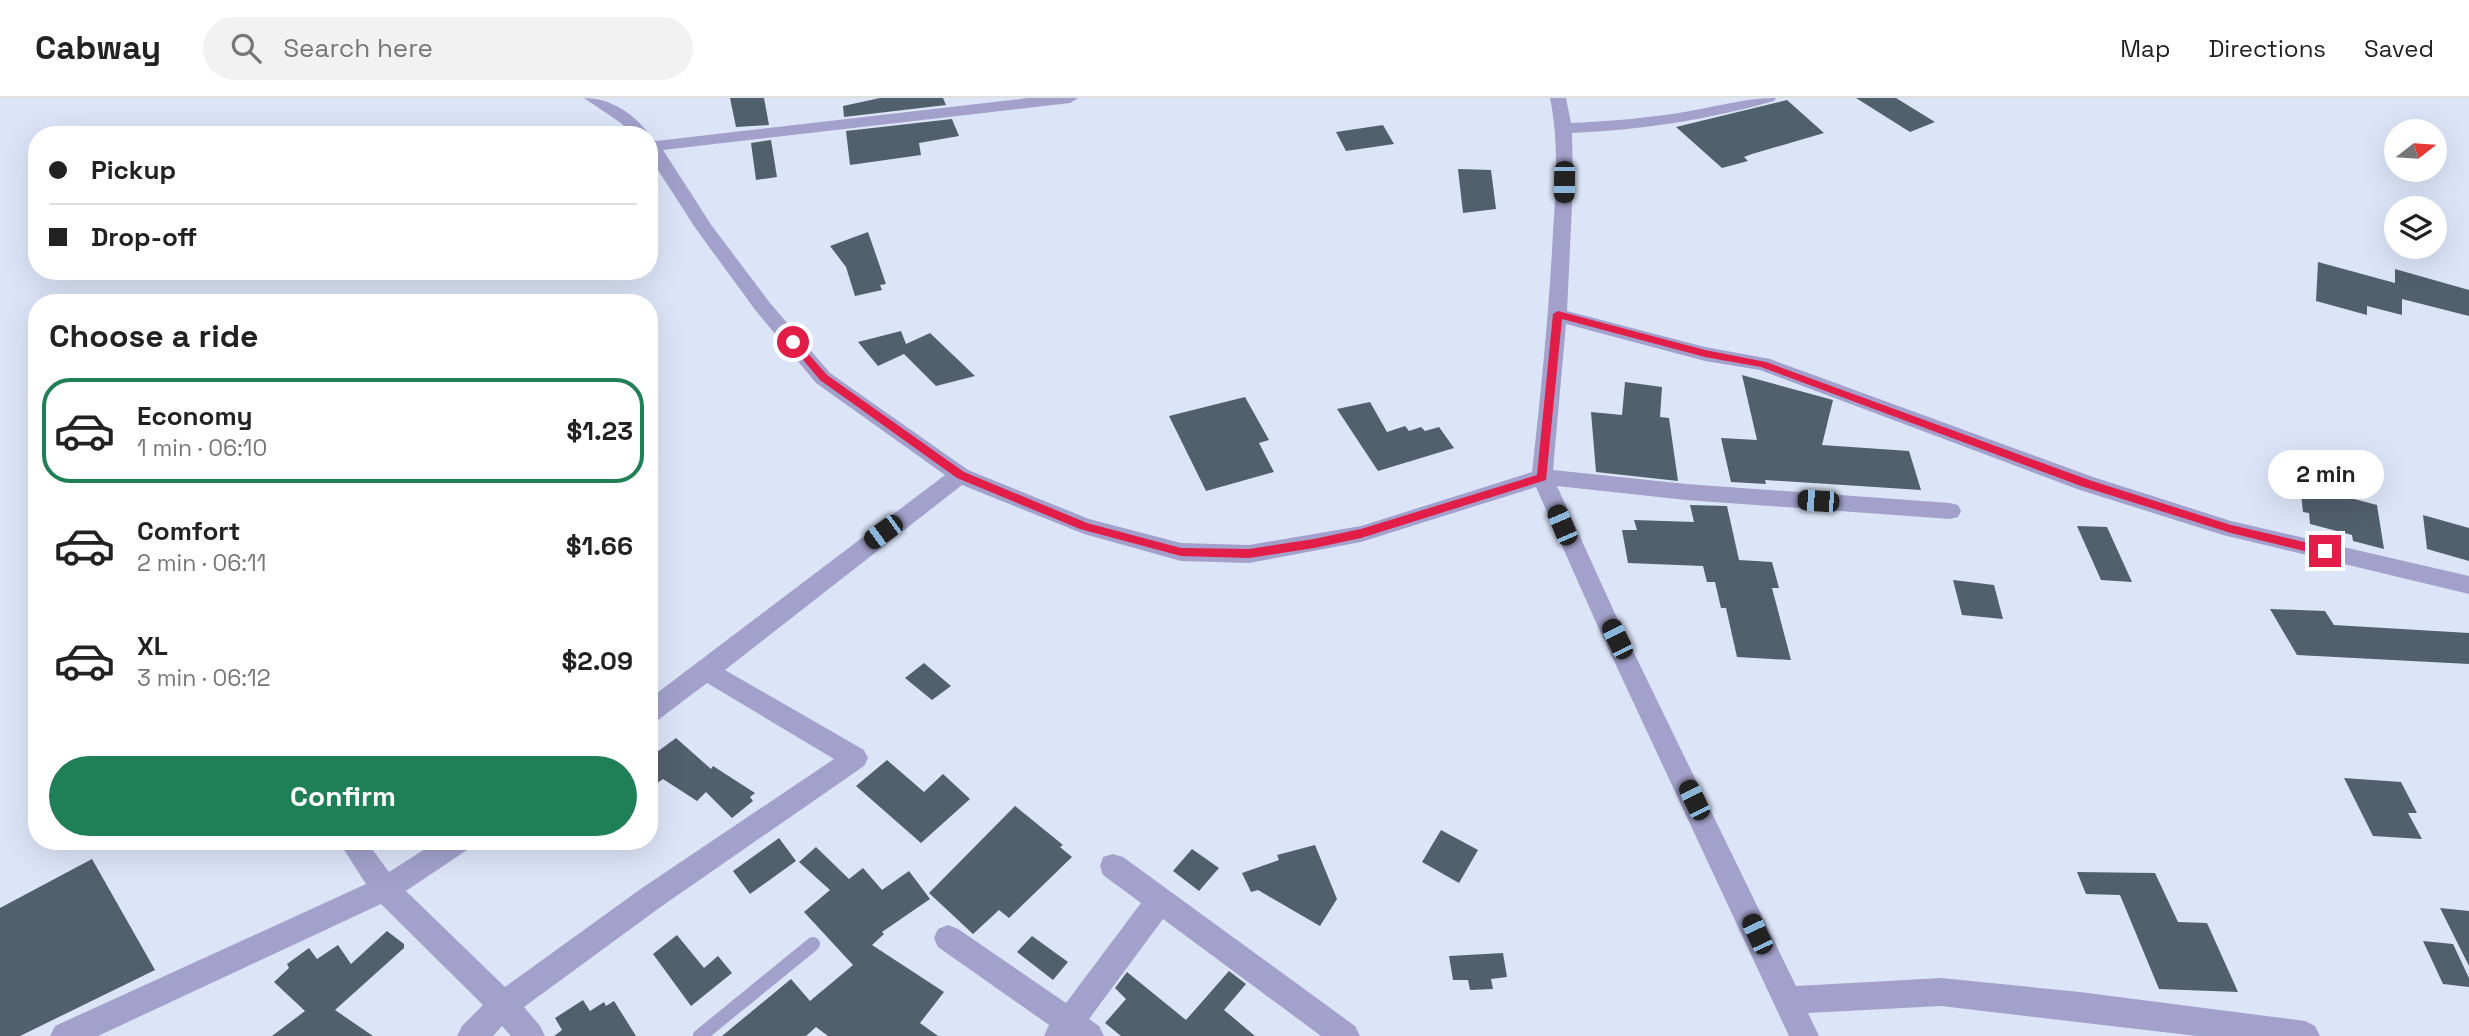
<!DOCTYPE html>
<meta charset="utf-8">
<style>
body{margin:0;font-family:"Space Grotesk",sans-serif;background:#f2f2f2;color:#222;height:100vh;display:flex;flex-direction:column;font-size:26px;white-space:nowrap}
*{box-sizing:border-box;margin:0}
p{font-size:23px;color:#767676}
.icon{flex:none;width:38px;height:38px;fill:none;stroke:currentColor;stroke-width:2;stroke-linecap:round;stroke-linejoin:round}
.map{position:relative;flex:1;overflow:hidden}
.drawer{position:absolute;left:28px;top:196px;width:630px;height:556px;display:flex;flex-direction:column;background:#fff;border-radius:28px;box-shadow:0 7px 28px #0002}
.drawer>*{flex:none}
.top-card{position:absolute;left:28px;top:28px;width:630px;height:154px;border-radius:28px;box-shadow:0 7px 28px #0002;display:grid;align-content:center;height:154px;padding:0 21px;background:#fff}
.needle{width:46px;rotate:73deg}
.controls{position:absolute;left:2384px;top:21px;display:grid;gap:14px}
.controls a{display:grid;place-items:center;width:63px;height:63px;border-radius:50%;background:#fff;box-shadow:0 7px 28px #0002;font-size:35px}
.end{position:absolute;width:32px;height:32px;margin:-16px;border:9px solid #e11d48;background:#fff;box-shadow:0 0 0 4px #fff}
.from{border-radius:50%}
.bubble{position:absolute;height:49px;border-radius:24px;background:#fff;box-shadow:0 7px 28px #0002;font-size:23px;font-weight:800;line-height:49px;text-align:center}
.car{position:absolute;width:21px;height:42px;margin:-21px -10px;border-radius:9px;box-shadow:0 0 5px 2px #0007;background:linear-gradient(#222 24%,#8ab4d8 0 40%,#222 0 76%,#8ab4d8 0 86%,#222 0)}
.top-card b{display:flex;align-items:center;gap:24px;height:66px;font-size:26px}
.top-card b+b{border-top:2px solid #e0e0e0}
.top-card i{width:18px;height:18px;background:#222}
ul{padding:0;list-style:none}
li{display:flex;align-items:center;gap:21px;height:105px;margin:0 14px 10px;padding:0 7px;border:4px solid transparent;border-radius:28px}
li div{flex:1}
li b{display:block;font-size:26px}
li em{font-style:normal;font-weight:800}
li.active{border-color:#1f8058}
li>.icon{width:63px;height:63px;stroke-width:1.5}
h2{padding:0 21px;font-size:32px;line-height:84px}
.action{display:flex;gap:14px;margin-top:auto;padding:14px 21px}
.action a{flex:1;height:80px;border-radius:42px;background:#1f8058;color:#fff;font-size:28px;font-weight:800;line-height:80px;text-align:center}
header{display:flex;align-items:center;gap:42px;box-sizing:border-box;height:98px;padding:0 35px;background:#fff;border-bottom:2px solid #e0e0e0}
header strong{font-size:33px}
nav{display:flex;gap:38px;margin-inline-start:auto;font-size:24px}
.search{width:490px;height:63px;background:#f2f2f2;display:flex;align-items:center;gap:18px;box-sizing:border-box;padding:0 24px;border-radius:38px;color:#767676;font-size:26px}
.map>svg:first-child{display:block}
</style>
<header>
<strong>Cabway</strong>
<div class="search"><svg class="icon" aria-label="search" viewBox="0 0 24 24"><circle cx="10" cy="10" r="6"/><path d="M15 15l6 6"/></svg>Search here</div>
<nav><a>Map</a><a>Directions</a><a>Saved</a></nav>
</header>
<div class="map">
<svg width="2469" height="938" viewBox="0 0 2469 938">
<rect width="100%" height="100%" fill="#dce5f8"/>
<g fill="#51606d">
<path d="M730 0H764L769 27 736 29Z"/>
<path d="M880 0H943L946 7 844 19 843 8Z"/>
<path d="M1856 0H1896L1935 24 1910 34Z"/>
<path d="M1787 2 1824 35 1752 56 1744 59 1748 63 1722 70 1676 29Z"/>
<path d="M952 21 959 38 919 45 921 57 850 67 846 33Z"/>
<path d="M1383 27 1394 46 1346 53 1336 34Z"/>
<path d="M771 42 777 79 756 82 751 45Z"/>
<path d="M1458 71 1491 72 1496 111 1463 115Z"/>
<path d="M868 134 886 186 880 187 882 192 855 198 846 169 830 148Z"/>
<path d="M2318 164 2395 185V171L2469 192V218L2402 201V217L2367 208V217L2316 203Z"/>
<path d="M901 233 906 246 930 235 975 278 936 288 904 256 878 268 858 244Z"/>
<path d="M1742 277 1833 302 1822 347 1909 353 1921 392 1765 382 1766 386 1731 384 1721 340 1757 342Z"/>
<path d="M1625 284 1662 289 1660 319 1669 320 1678 383 1596 374 1591 314 1622 317Z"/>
<path d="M1245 299 1269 342 1259 345 1274 374 1206 393 1169 318Z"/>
<path d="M1370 304 1387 334 1405 328 1409 333 1421 329 1425 333 1439 329 1454 350 1378 373 1337 311Z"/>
<path d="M2300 387 2377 407 2384 451 2353 443 2352 437 2310 426 2309 415 2303 414Z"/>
<path d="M1690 407 1727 408 1739 462 1772 464 1779 490H1772L1791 562 1737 559 1726 510H1721L1715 484H1707L1703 468 1628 465 1622 432H1637L1634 422 1694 424Z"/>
<path d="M2423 417 2469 430V463L2427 451Z"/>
<path d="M2077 428 2107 429 2132 484 2101 482Z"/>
<path d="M1953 482 1994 487 2003 521 1962 517Z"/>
<path d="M2270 511 2325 513 2334 527 2469 535V566L2297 557Z"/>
<path d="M924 565 951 588 932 602 905 580Z"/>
<path d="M676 640 711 671 713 668 755 695 750 699 753 703 732 720 706 694 697 703 663 681 649 691V660Z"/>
<path d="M887 662 924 694 943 676 970 701 921 745 856 688Z"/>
<path d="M2344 680 2401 684 2417 715H2408L2422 741 2373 738Z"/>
<path d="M1015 708 1063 747 1060 749 1072 759 1009 820 999 812 973 836 929 795Z"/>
<path d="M1441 732 1478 752 1459 785 1422 764Z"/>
<path d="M779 740 796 763 750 796 733 773Z"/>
<path d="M1315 747 1337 801 1320 828 1258 792 1251 794 1242 775 1279 762 1277 757Z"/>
<path d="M816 749 849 781 863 770 882 792 909 773 930 801 882 834 884 836 872 847 944 894 920 925 938 938H828L816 929 806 938H722L791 881 810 903 853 867 804 814 830 792 799 764Z"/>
<path d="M1192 751 1219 770 1199 793 1173 773Z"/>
<path d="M92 761 155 872 20 938H0V810Z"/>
<path d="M2077 774 2155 775 2178 824 2207 825 2238 894 2159 891 2120 797 2086 796Z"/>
<path d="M2440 810 2469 813V868Z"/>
<path d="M387 833 404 846V850L335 912 373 938H272L305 913 274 884 289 870 287 866 309 850 317 861 338 847 351 866Z"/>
<path d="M677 837 704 870 718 858 732 875 691 908 653 856Z"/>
<path d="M1032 838 1068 864 1053 882 1017 854Z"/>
<path d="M2423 843 2453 846 2469 880V889L2443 886Z"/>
<path d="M1503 855 1507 879 1491 881 1493 891 1470 892 1468 882H1453L1449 858Z"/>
<path d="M1229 873 1246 886 1224 912 1255 938H1121L1105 925 1126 901 1115 890 1127 874 1186 922Z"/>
<path d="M583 902 590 913 604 904 606 908 614 903 636 938H554L562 932 555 920Z"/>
</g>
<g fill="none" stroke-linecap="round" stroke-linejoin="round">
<path stroke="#a3a1cb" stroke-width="14" d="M700 938 813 846"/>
<g fill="#a3a1cb" fill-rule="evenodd">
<path d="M584 0C611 0 634 16 650 37H632L621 25Z"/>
<path d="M1028 0H1078L1070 5 663 52 712 128 770 205 830 275 968 372 1089 421 1181 445 1249 447 1361 428 1532 374C1541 294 1549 214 1553 134 1556 89 1559 44 1550 0H1566L1571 25C1611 23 1651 20 1690 13 1719 8 1746 0 1776 0L1774 3C1707 22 1641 32 1572 35L1573 87 1567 213 1705 249 1770 261 2093 379 2231 423 2469 478V496L2223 437 2077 391 1760 272 1705 263 1566 226 1553 372 1686 386 1950 405 1958 407 1961 413 1958 419 1950 421 1686 402 1557 388 1617 520 1796 888 1941 880 2080 894 2305 923 2315 928 2320 938H2197L1941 908 1808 915 1819 938H1789L1594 520 1536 389 1361 444 1249 465 1181 463 1084 436 962 387 725 572 864 652 868 660 864 668 662 808 524 909 540 928 545 938H511L502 928 493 938H457L462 928 483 907 381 806 98 938H50L55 928 366 786 339 744H367L389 774 436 744H471L467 752 406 793 505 889 642 790 834 661 707 585 658 622 649 625V601L945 377 816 285 756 213 696 131 649 58V39L656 43Z"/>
<path d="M1113 756 1123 759 1355 928 1360 938H1321L1163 821 1089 921 1099 928 1104 938H1044L1049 927 938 849 934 840 938 831 948 827 958 831 1066 905 1141 805 1103 777 1100 768 1103 759Z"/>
</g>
</g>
<path fill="#e11d48" d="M1558 213 1705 252 1766 264 2089 382 2231 427 2325 449 2330 453 2325 458 2231 435 2081 388 1761 269 1705 259 1562 221 1546 382 1361 440 1314 450 1249 460 1181 458 1080 431 957 380 820 282 788 244 796 242 827 277 964 374 1087 425 1181 450 1249 451 1314 441 1361 431 1537 377 1553 216Z"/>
</svg>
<div class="controls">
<a><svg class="needle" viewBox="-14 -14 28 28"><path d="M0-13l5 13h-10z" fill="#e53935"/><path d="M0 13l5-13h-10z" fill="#767676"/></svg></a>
<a><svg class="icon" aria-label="layers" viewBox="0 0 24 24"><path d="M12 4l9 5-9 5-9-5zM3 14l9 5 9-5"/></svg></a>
</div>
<i class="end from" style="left:793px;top:244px"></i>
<i class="end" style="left:2325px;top:453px"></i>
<div class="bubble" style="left:2268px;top:352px;width:116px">2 min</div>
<i class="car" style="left:1564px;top:84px;rotate:181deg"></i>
<i class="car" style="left:1818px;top:403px;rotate:274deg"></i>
<i class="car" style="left:1562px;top:427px;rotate:337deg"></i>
<i class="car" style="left:883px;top:434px;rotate:234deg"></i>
<i class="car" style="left:1617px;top:541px;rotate:334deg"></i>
<i class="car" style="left:1694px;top:702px;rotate:334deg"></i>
<i class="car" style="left:1757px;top:836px;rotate:335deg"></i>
<div class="top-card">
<b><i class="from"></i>Pickup</b>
<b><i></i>Drop-off</b>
</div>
<section class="drawer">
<h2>Choose a ride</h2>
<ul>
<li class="active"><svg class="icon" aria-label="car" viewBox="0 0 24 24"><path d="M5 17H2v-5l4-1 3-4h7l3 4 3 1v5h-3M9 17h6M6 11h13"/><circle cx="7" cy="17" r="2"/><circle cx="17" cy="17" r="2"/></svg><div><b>Economy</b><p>1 min · 06:10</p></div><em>$1.23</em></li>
<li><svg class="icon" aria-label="car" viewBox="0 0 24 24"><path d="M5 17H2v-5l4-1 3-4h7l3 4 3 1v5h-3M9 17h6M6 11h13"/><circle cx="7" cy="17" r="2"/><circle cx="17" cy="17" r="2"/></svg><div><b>Comfort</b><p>2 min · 06:11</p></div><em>$1.66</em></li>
<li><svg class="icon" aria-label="car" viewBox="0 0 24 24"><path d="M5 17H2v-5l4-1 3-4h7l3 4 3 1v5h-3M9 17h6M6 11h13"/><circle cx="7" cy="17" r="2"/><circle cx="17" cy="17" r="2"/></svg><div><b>XL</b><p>3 min · 06:12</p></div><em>$2.09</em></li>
</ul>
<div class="action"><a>Confirm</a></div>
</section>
</div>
